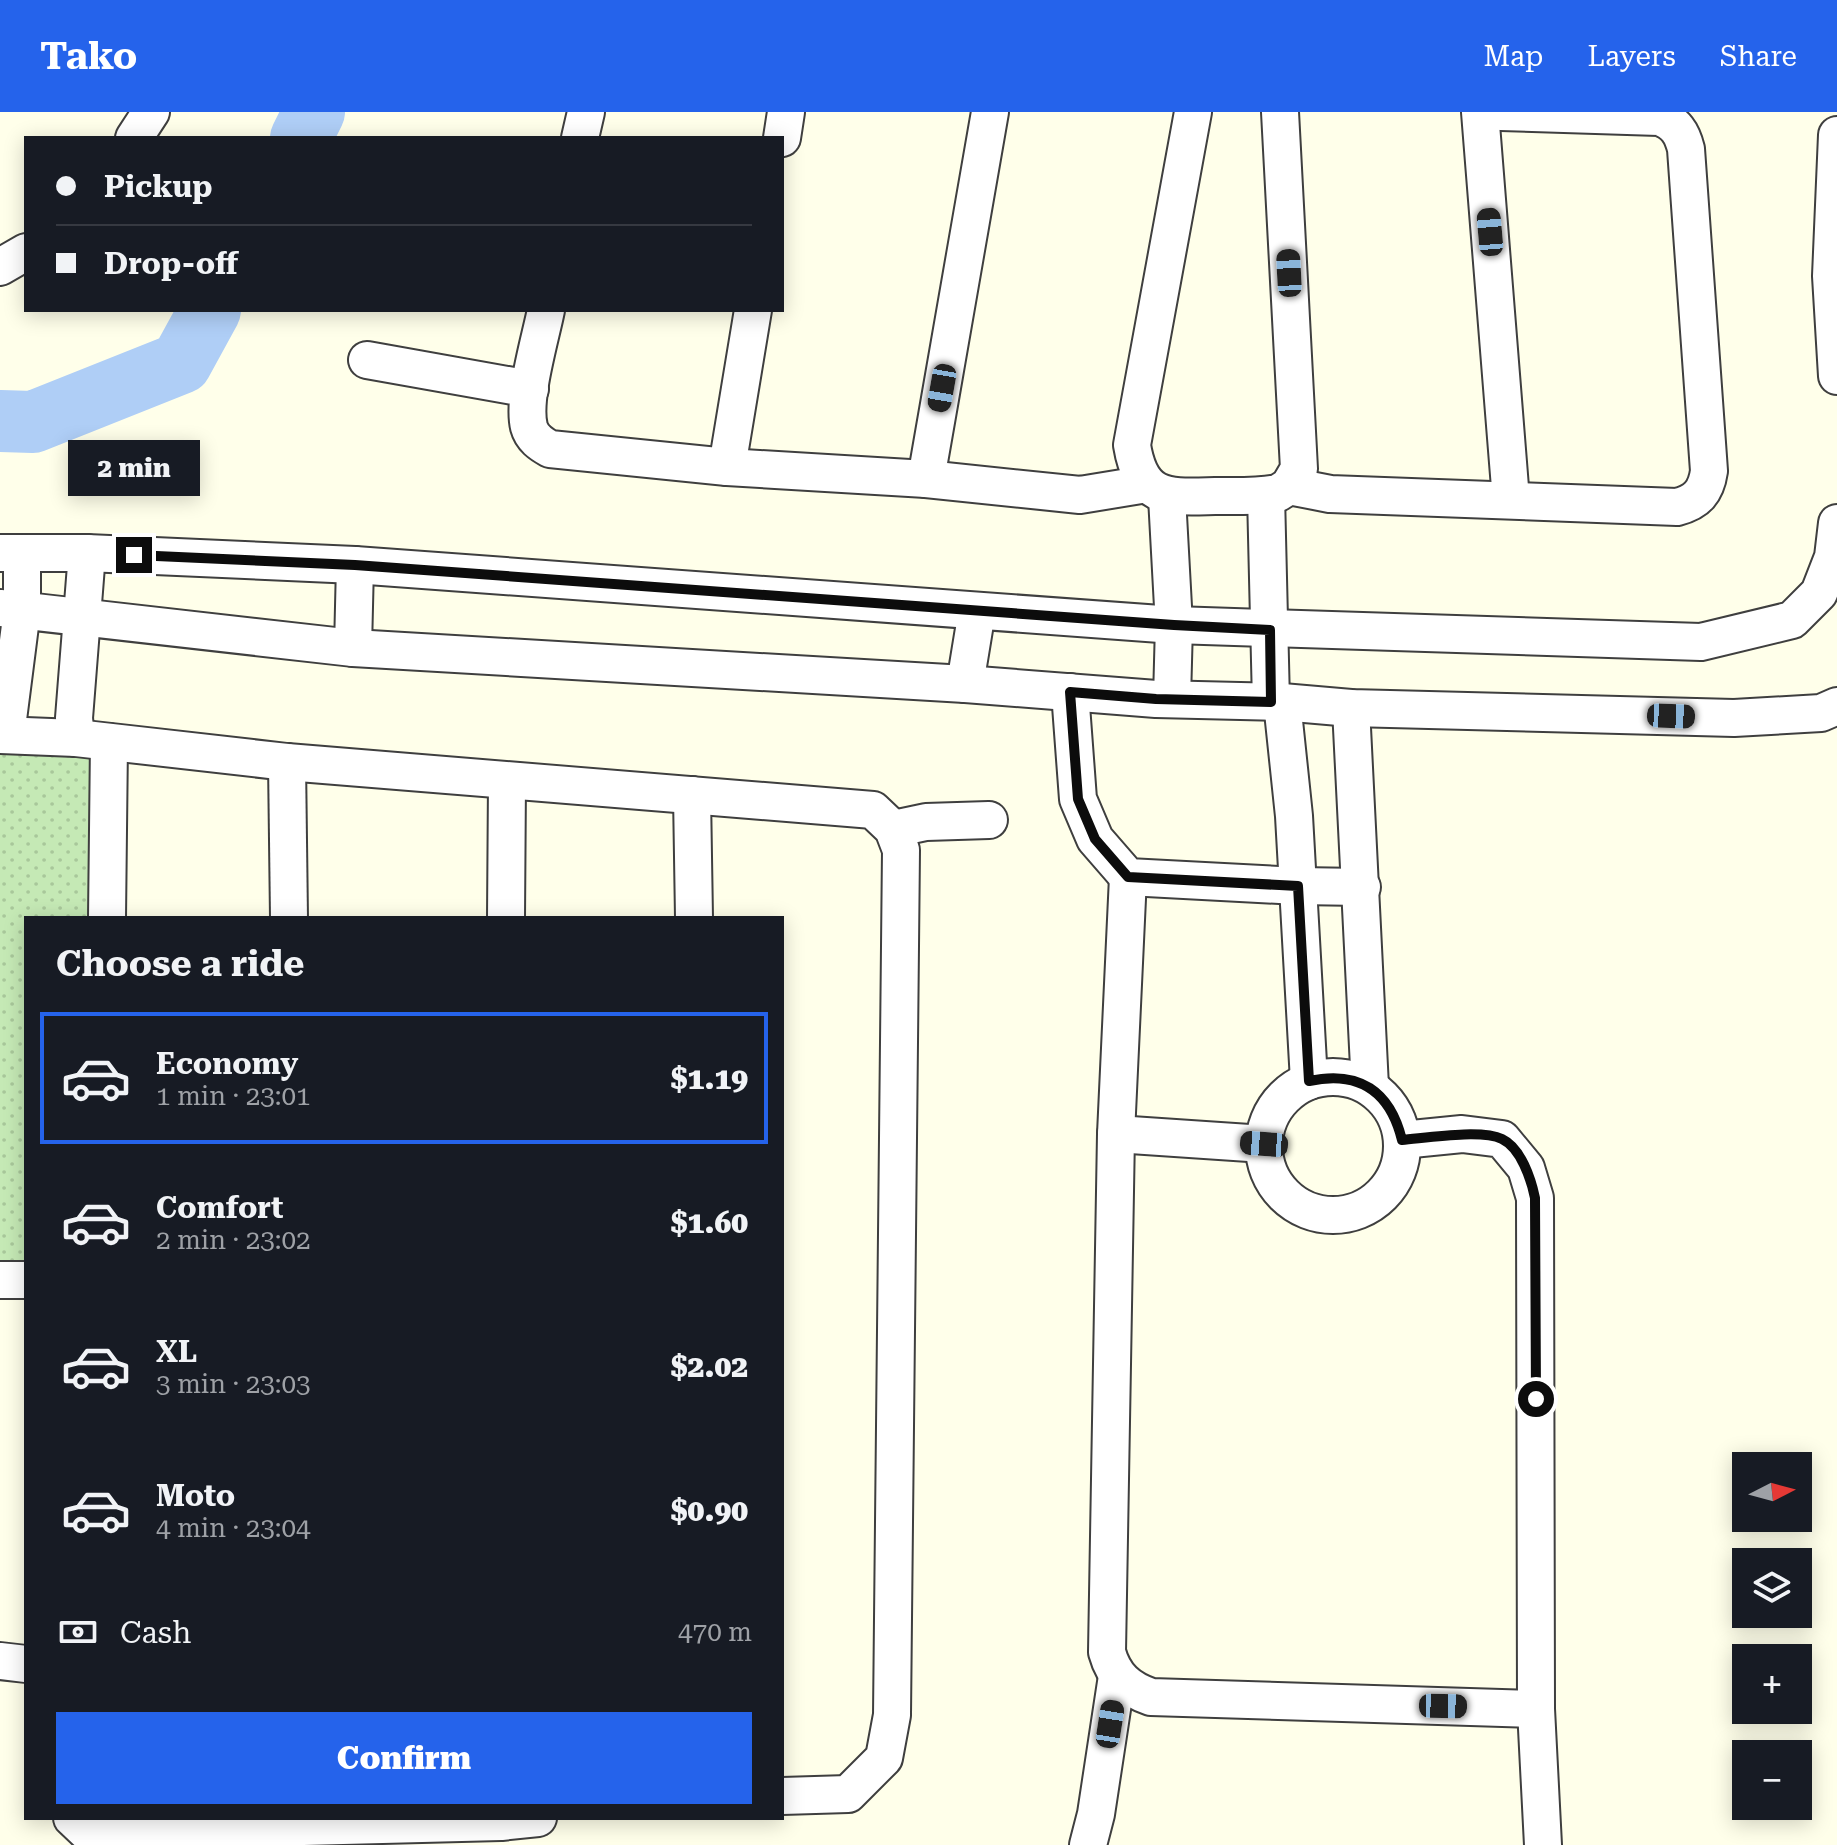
<!DOCTYPE html>
<meta charset="utf-8">
<style>
body{margin:0;font-family:"Roboto Serif",serif;background:#242831;color:#f1f3f6;height:100vh;display:flex;flex-direction:column;font-size:30px;white-space:nowrap}
*{box-sizing:border-box;margin:0}
p{font-size:26px;color:#9ea1a6}
.icon{flex:none;width:44px;height:44px;fill:none;stroke:currentColor;stroke-width:2;stroke-linecap:round;stroke-linejoin:round}
.map{position:relative;flex:1;overflow:hidden}
.side{position:absolute;left:24px;top:804px;width:760px;height:904px;display:flex;flex-direction:column;background:#171b24;border-radius:0px;box-shadow:0 4px 20px #0003}
.side>*{flex:none}
.banner{position:absolute;left:24px;top:24px;width:760px;height:176px;border-radius:0px;box-shadow:0 4px 20px #0003;display:grid;align-content:center;height:176px;padding:0 32px;background:#171b24}
.needle{width:52px;rotate:84deg}
.buttons{position:absolute;left:1732px;top:1340px;display:grid;gap:16px}
.buttons a{display:grid;place-items:center;width:80px;height:80px;border-radius:0px;background:#171b24;box-shadow:0 4px 20px #0003;font-size:40px}
.end{position:absolute;width:36px;height:36px;margin:-18px;border:10px solid #0c0c0c;background:#fff;box-shadow:0 0 0 4px #fff}
.from{border-radius:50%}
.bubble{position:absolute;height:56px;border-radius:0px;background:#171b24;box-shadow:0 4px 20px #0003;font-size:26px;font-weight:800;line-height:56px;text-align:center}
.car{position:absolute;width:24px;height:48px;margin:-24px -12px;border-radius:10px;box-shadow:0 0 6px 2px #0007;background:linear-gradient(#222 24%,#8ab4d8 0 40%,#222 0 76%,#8ab4d8 0 86%,#222 0)}
.banner b{display:flex;align-items:center;gap:28px;height:76px;font-size:30px}
.banner b+b{border-top:2px solid #363941}
.banner i{width:20px;height:20px;background:#f1f3f6}
ul{padding:0;list-style:none}
li{display:flex;align-items:center;gap:24px;height:132px;margin:0 16px 12px;padding:0 16px;border:4px solid transparent;border-radius:0px}
li div{flex:1}
li b{display:block;font-size:30px}
li em{font-style:normal;font-weight:800}
li.current{border-color:#2563eb}
li>.icon{width:72px;height:72px;stroke-width:1.5}
h2{padding:0 32px;font-size:36px;line-height:96px}
.pay{display:flex;align-items:center;gap:20px;height:88px;padding:0 32px;font-size:30px}
.pay p{margin-inline-start:auto}
.cta{display:flex;gap:16px;margin-top:auto;padding:16px 32px}
.cta a{flex:1;height:92px;border-radius:0px;background:#2563eb;color:#fff;font-size:32px;font-weight:800;line-height:92px;text-align:center}
header{display:flex;align-items:center;gap:48px;box-sizing:border-box;height:112px;padding:0 40px;background:#2563eb;color:#fff}
header strong{font-size:38px}
nav{display:flex;gap:44px;margin-inline-start:auto;font-size:28px}
.map>svg:first-child{display:block}
</style>
<header>
<strong>Tako</strong>
<nav><a>Map</a><a>Layers</a><a>Share</a></nav>
</header>
<div class="map">
<svg width="1837" height="1733" viewBox="0 0 1837 1733">
<defs>
<pattern id="park-dots" width="8" height="8" patternUnits="userSpaceOnUse" patternTransform="scale(2)"><rect width="8" height="8" fill="#c5e9b5"/><path d="M2 2h.1M6 6h.1" fill="none" stroke="#a8c79a" stroke-width="1.8" stroke-linecap="round"/></pattern>
</defs>
<rect width="100%" height="100%" fill="#ffffea"/>
<path fill="url(#park-dots)" d="M0 624 101 633 100 806H26V1157L0 1158Z"/>
<g fill="none" stroke-linecap="round" stroke-linejoin="round">
<g stroke="#afcef6" stroke-width="62">
<path d="M301 26 314 0"/>
<path d="M0 309 33 310 181 251 210 198"/>
</g>
<g stroke="#3f3f3f" stroke-width="40">
<g id="minor">
<path d="M1193 0 1132 333C1141 389 1168 385 1215 384 1236 384 1258 385 1278 381L1289 374 1299 357 1280 0"/>
<path d="M1480 0 1511 388"/>
<path d="M1837 23 1831 164 1837 264"/>
<path d="M134 26 151 0"/>
<path d="M580 26 586 0"/>
<path d="M782 26 786 0"/>
<path d="M0 155 26 140"/>
<path d="M546 198C540 228 522 287 529 315 532 326 541 332 550 337L727 355 926 367 1080 383 1147 372"/>
<path d="M367 248 530 277"/>
<path d="M727 355 753 198"/>
<path d="M926 367 990 0"/>
<path d="M1289 374 1330 382 1677 395C1697 390 1706 380 1709 359L1686 37C1682 21 1676 11 1659 5L1501 0"/>
<path d="M1266 383 1271 590"/>
<path d="M1167 385 1174 513 1172 587"/>
<path d="M0 441H87L355 453 1174 513 1701 530 1792 508 1819 481 1833 445 1837 411"/>
<path d="M0 496 353 536 965 572 1156 587 1282 590 1351 596 1734 606 1821 601 1837 594"/>
<path d="M353 536 355 453"/>
<path d="M965 572 977 499"/>
<path d="M1070 580 1078 687 1095 727 1128 765 1298 774 1362 775"/>
<path d="M1282 590 1294 704 1309 969"/>
<path d="M1351 596 1370 975"/>
<path d="M0 623 76 626 287 650 873 698 893 717 901 738 892 1603 884 1646 848 1682 782 1684"/>
<path d="M6 623 22 498V442"/>
<path d="M76 626 74 606 87 441"/>
<path d="M287 650 289 806"/>
<path d="M692 683 694 806"/>
<path d="M893 717 926 710 989 708"/>
<path d="M1128 765 1116 1022 1107 1540C1114 1565 1128 1577 1151 1585L1536 1597"/>
<path d="M107 806 109 630"/>
<path d="M506 806 507 669"/>
<circle cx="1333" cy="1034" r="69"/>
<path d="M1116 1022 1264 1032"/>
<path d="M1402 1028 1462 1022 1502 1027 1526 1056 1535 1086 1536 1597 1543 1733"/>
<path d="M0 1168H26"/>
<path d="M0 1549 26 1552"/>
<path d="M72 1706 89 1722 114 1724 303 1715 501 1710 538 1706"/>
<path d="M1088 1733 1096 1702 1117 1564"/>
</g>
</g>
<use href="#minor" stroke="#fff" stroke-width="36"/>
</g>
<g fill="none" stroke-linecap="round" stroke-linejoin="round">
<path stroke="#0c0c0c" stroke-width="10" d="M134 443 355 453 1174 513 1270 518 1271 590 1156 587 1070 580 1078 687 1095 727 1128 765 1298 774 1309 969C1359 958 1390 979 1402 1028 1426 1026 1481 1017 1502 1027 1521 1036 1531 1067 1535 1086L1536 1287"/>
</g>
</svg>
<div class="buttons">
<a><svg class="needle" viewBox="-14 -14 28 28"><path d="M0-13l5 13h-10z" fill="#e53935"/><path d="M0 13l5-13h-10z" fill="#9ea1a6"/></svg></a>
<a><svg class="icon" aria-label="layers" viewBox="0 0 24 24"><path d="M12 4l9 5-9 5-9-5zM3 14l9 5 9-5"/></svg></a>
<a>+</a>
<a>−</a>
</div>
<i class="end from" style="left:1536px;top:1287px"></i>
<i class="end" style="left:134px;top:443px"></i>
<div class="bubble" style="left:68px;top:328px;width:132px">2 min</div>
<i class="car" style="left:1490px;top:120px;rotate:355deg"></i>
<i class="car" style="left:1289px;top:161px;rotate:357deg"></i>
<i class="car" style="left:942px;top:276px;rotate:190deg"></i>
<i class="car" style="left:1671px;top:604px;rotate:92deg"></i>
<i class="car" style="left:1264px;top:1032px;rotate:274deg"></i>
<i class="car" style="left:1443px;top:1594px;rotate:91deg"></i>
<i class="car" style="left:1110px;top:1612px;rotate:9deg"></i>
<div class="banner">
<b><i class="from"></i>Pickup</b>
<b><i></i>Drop-off</b>
</div>
<section class="side">
<h2>Choose a ride</h2>
<ul>
<li class="current"><svg class="icon" aria-label="car" viewBox="0 0 24 24"><path d="M5 17H2v-5l4-1 3-4h7l3 4 3 1v5h-3M9 17h6M6 11h13"/><circle cx="7" cy="17" r="2"/><circle cx="17" cy="17" r="2"/></svg><div><b>Economy</b><p>1 min · 23:01</p></div><em>$1.19</em></li>
<li><svg class="icon" aria-label="car" viewBox="0 0 24 24"><path d="M5 17H2v-5l4-1 3-4h7l3 4 3 1v5h-3M9 17h6M6 11h13"/><circle cx="7" cy="17" r="2"/><circle cx="17" cy="17" r="2"/></svg><div><b>Comfort</b><p>2 min · 23:02</p></div><em>$1.60</em></li>
<li><svg class="icon" aria-label="car" viewBox="0 0 24 24"><path d="M5 17H2v-5l4-1 3-4h7l3 4 3 1v5h-3M9 17h6M6 11h13"/><circle cx="7" cy="17" r="2"/><circle cx="17" cy="17" r="2"/></svg><div><b>XL</b><p>3 min · 23:03</p></div><em>$2.02</em></li>
<li><svg class="icon" aria-label="car" viewBox="0 0 24 24"><path d="M5 17H2v-5l4-1 3-4h7l3 4 3 1v5h-3M9 17h6M6 11h13"/><circle cx="7" cy="17" r="2"/><circle cx="17" cy="17" r="2"/></svg><div><b>Moto</b><p>4 min · 23:04</p></div><em>$0.90</em></li>
</ul>
<div class="pay"><svg class="icon" aria-label="cash" viewBox="0 0 24 24"><path d="M3 7h18v10H3z"/><circle cx="12" cy="12" r="2"/></svg>Cash<p>470 m</p></div>
<div class="cta"><a>Confirm</a></div>
</section>
</div>
